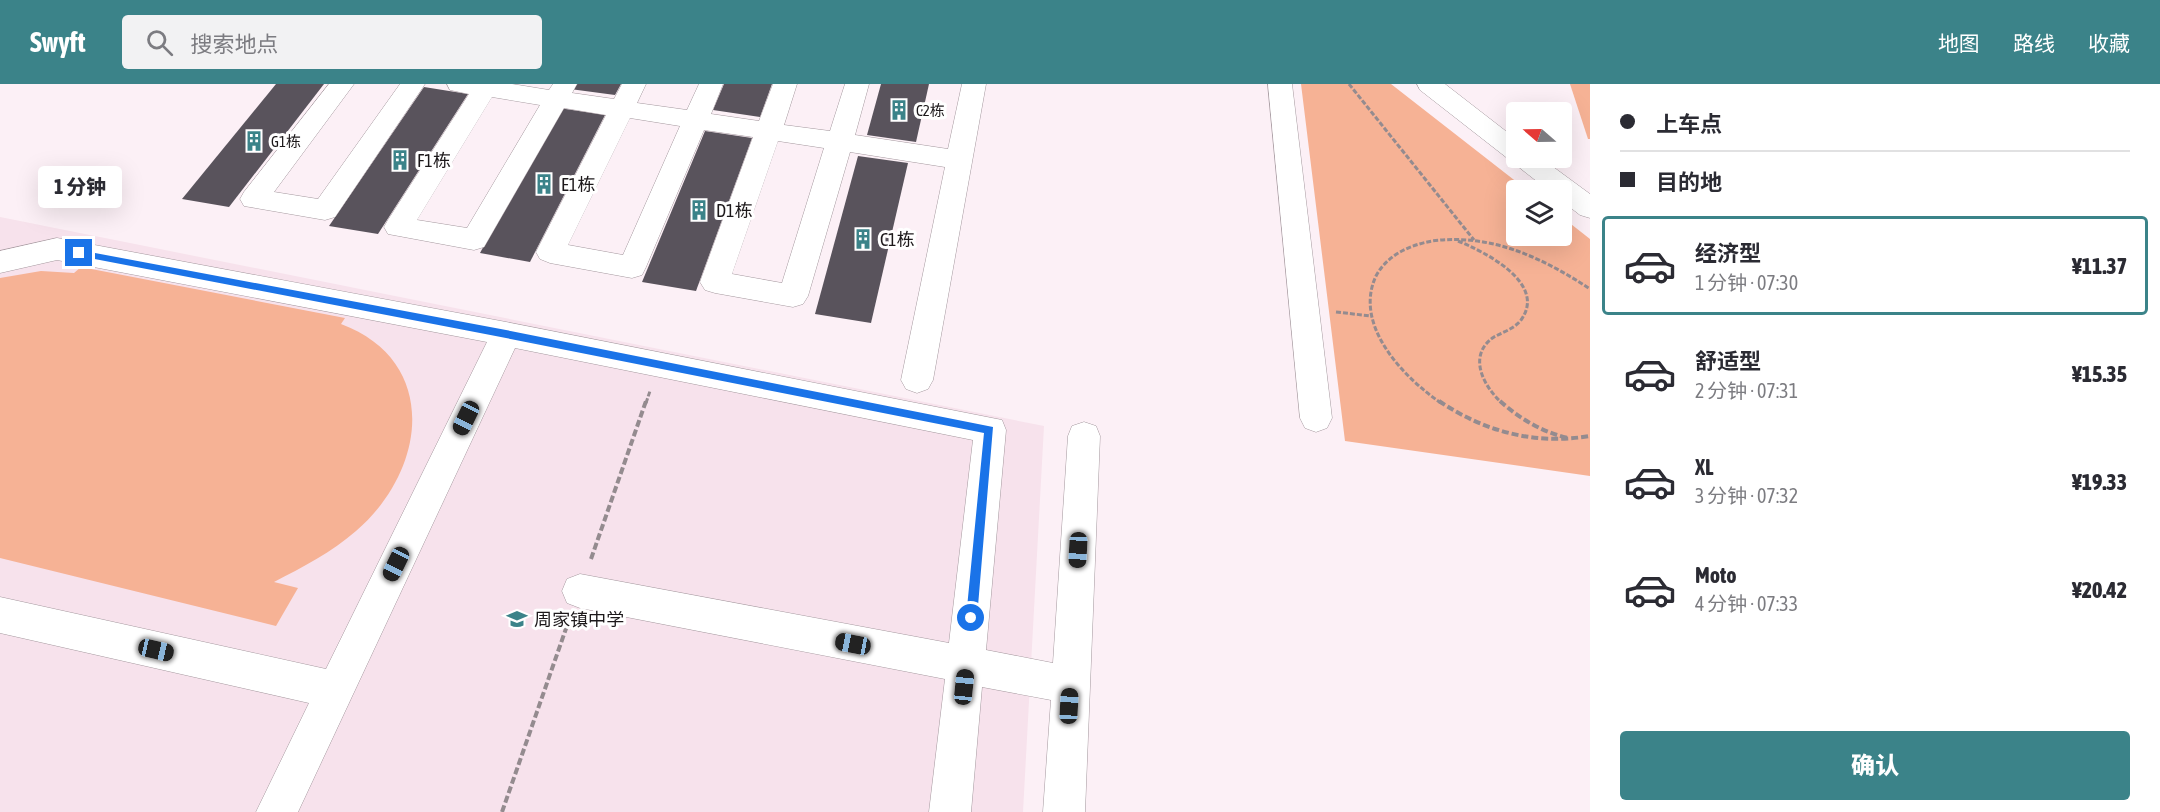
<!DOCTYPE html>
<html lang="zh">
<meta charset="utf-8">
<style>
body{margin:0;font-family:"Asap Condensed","Noto Sans SC",sans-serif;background:#f2f2f3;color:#2b2b33;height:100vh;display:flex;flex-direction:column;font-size:22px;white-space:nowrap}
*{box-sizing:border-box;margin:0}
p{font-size:20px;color:#7c7c81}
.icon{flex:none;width:33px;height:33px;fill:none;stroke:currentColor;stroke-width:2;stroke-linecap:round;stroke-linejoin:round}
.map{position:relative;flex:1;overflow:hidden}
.sheet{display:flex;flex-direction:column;background:#fff;width:570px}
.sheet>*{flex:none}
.banner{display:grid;align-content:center;height:132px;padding:0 30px;background:#fff}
.needle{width:39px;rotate:290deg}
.fabs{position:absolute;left:1506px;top:18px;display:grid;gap:12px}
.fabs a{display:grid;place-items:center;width:66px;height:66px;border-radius:6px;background:#fff;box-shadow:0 6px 24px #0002;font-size:30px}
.end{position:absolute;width:27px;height:27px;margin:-14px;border:8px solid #1a73e8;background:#fff;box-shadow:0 0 0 3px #fff}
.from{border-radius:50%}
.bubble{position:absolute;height:42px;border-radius:6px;background:#fff;box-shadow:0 6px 24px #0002;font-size:20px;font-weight:800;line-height:42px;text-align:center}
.car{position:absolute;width:18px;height:36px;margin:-18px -9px;border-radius:8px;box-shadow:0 0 4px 2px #0007;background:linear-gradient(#222 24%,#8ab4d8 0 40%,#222 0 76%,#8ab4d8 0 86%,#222 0)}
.banner b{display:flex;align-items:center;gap:21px;height:57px;font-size:22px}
.banner b+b{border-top:2px solid #e1e1e2}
.banner i{width:15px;height:15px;background:#2b2b33}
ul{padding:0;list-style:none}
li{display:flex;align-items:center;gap:18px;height:99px;margin:0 12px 9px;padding:0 18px;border:3px solid transparent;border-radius:6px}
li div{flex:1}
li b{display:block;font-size:22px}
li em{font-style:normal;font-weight:800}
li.current{border-color:#3b8389}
li>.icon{width:54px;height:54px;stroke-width:1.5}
.button{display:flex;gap:12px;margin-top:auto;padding:12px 30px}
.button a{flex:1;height:69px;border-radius:6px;background:#3b8389;color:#fff;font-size:24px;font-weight:800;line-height:69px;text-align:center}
header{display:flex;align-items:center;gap:36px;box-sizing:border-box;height:84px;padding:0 30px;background:#3b8389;color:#fff}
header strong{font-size:28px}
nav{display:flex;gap:33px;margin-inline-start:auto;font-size:21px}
.search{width:420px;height:54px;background:#f2f2f3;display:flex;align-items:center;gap:15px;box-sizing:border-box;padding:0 21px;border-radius:6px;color:#7c7c81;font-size:22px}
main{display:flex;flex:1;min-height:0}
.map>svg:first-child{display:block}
</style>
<header>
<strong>Swyft</strong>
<div class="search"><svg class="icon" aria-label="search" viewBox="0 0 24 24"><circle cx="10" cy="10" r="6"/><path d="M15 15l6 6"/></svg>搜索地点</div>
<nav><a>地图</a><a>路线</a><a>收藏</a></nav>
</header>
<main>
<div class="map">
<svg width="1590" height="728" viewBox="0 0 1590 728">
<rect width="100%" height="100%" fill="#fcf0f6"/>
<path fill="#f7e2ec" d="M0 133 1044 342 1023 728H0Z"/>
<g fill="#f6b295">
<path d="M1301 0H1391L1527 106H1516V152H1562V133L1590 155V392L1345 357Z"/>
<path d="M1570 0H1590V55H1588Z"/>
<path d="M81 183 345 234 341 240C440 277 427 386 356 447 332 468 303 483 274 498L298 504 276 542 0 474V194L41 187 74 189Z"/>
</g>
<g fill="#59535c">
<path d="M276 0H324L229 123 182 115Z"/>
<path d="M573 0H621L615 11 570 5Z"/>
<path d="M724 0H772L760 33 713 26Z"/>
<path d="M881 0H929L916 58 867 51Z"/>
<path d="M424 3 468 10 378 150 329 142Z"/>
<path d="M559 24 605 31 530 178 480 169Z"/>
<path d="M705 47 752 54 696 207 642 198Z"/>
<path d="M858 72 908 79 871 239 815 230Z"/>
</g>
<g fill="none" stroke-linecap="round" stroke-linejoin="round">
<g stroke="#a4989e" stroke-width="1">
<g id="minor">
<path d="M329 0H354L274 108 318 115 400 0H425L335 133 325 136 244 122 240 115 244 108Z"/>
<path d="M447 0H512L549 6 553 0H577L572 9 614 15 622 0H646L637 19 687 26 699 0H723L711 30 759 37 773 0H797L784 41 830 47 845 0H869L855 51 948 65 962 0H986L933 296 928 305 917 309 906 305 901 296 945 83 850 68 808 212 803 220 793 223 715 209 705 206 700 198 753 53 704 46 646 183 642 191 632 194 550 179 540 175 536 168 606 31 564 24 484 163 474 166 388 150 384 143 388 136 469 10 450 6ZM492 13 540 21 467 144 417 136ZM630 34 680 42 623 171 568 161ZM778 57 824 64 782 199 732 190Z"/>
<path d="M1268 0H1292L1332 334 1327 344 1316 348 1305 344 1300 334Z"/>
<path d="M57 154 506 238 1002 336 1006 346 986 566 1053 579 1068 352 1072 342 1084 338 1096 342 1100 352 1085 728H1043L1051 616 982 603 971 728H929L945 595 580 524 567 519 562 507 567 495 580 490 949 559 973 356 515 264 298 728H256L309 619 0 549V513L326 585 487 258 57 176 0 189V167Z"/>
</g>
</g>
<g stroke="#a4989e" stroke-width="1">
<path id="major" d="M1417 0H1445L1516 55V74H1541L1590 110V134L1580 131 1562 117V106H1548L1420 6Z"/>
</g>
<g stroke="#948b8f" stroke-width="3" stroke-dasharray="5 2" stroke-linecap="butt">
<path d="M1349 0 1474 156"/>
<path d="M1458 157C1483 167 1548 199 1521 236 1514 245 1503 248 1494 253 1467 271 1483 302 1502 319"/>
<path d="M1336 228 1371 232"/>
<path d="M646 319 650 307"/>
<path d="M1441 319C1403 293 1353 241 1376 192 1387 171 1410 161 1432 157 1491 149 1543 174 1590 205"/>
</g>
<g stroke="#948b8f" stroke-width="4" stroke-dasharray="7 3" stroke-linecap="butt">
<path d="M1439 317C1485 348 1535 361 1590 352"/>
<path d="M1500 317C1520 335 1542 348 1568 354"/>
<path d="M591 475 646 317"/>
<path d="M502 728 569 536"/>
</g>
<use href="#minor" fill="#fff" fill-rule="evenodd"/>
<use href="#major" fill="#fff" fill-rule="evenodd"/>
</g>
<path fill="#1a73e8" d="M79 166 506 246 993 343 977 534 971 540 966 534 984 349 506 254 79 172 75 169Z"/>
<defs>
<g id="building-bare" transform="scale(1.62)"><path d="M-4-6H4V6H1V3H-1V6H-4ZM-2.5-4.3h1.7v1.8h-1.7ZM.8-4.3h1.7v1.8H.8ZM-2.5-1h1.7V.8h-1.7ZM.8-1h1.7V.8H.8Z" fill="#3b8389" stroke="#fff" stroke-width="2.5" paint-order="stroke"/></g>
<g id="school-bare" transform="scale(1.62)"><path d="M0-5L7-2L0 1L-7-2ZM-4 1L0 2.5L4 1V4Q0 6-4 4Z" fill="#3b8389" stroke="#fff" stroke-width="2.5" paint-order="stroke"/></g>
</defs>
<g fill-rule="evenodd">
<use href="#building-bare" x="899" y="26"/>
<use href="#building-bare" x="254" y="57"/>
<use href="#building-bare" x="400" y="76"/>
<use href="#building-bare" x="544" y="100"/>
<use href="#building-bare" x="699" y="126"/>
<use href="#building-bare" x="863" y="155"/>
<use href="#school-bare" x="517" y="535"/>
</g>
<g text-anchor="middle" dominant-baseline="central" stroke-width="6" stroke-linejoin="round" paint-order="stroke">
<g font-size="15" fill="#1c181a" stroke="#fff" text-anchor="start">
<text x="916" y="26">C2栋</text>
<text x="271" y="57">G1栋</text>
</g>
<g font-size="18" fill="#1c181a" stroke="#fff" text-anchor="start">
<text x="417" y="76">F1栋</text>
<text x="561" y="100">E1栋</text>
<text x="716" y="126">D1栋</text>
<text x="880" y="155">C1栋</text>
<text x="534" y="535">周家镇中学</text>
</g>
</g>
</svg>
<div class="fabs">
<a><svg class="needle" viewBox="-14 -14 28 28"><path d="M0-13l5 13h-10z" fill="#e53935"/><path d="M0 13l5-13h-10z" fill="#7c7c81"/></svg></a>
<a><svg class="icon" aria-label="layers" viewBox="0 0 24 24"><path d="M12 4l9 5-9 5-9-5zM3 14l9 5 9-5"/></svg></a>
</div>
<i class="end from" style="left:971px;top:534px"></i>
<i class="end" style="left:79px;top:169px"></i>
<div class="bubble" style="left:38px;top:82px;width:84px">1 分钟</div>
<i class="car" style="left:466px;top:334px;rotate:206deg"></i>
<i class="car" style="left:1078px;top:466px;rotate:183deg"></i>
<i class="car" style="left:396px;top:480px;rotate:206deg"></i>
<i class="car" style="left:853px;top:560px;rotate:281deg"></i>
<i class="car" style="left:156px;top:566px;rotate:103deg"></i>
<i class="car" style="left:964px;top:603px;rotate:6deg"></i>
<i class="car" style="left:1069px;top:622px;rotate:3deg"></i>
</div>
<section class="sheet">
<div class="banner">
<b><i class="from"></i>上车点</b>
<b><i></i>目的地</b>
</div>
<ul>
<li class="current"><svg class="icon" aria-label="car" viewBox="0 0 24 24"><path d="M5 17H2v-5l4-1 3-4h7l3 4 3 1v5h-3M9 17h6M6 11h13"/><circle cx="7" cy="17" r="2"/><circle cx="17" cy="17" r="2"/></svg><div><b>经济型</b><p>1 分钟 · 07:30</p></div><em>¥11.37</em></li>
<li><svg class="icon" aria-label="car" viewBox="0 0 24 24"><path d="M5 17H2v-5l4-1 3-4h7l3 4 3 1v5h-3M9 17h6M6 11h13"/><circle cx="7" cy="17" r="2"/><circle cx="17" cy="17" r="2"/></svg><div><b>舒适型</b><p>2 分钟 · 07:31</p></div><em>¥15.35</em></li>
<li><svg class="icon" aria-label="car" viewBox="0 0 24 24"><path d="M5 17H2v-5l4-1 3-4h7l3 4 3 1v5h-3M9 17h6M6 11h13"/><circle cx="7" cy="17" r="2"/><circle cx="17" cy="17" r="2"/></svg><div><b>XL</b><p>3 分钟 · 07:32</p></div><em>¥19.33</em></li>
<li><svg class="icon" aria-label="car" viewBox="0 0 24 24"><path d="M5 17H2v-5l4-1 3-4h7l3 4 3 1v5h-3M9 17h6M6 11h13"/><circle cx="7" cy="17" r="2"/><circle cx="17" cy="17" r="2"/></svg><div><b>Moto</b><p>4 分钟 · 07:33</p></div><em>¥20.42</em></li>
</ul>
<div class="button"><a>确认</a></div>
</section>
</main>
